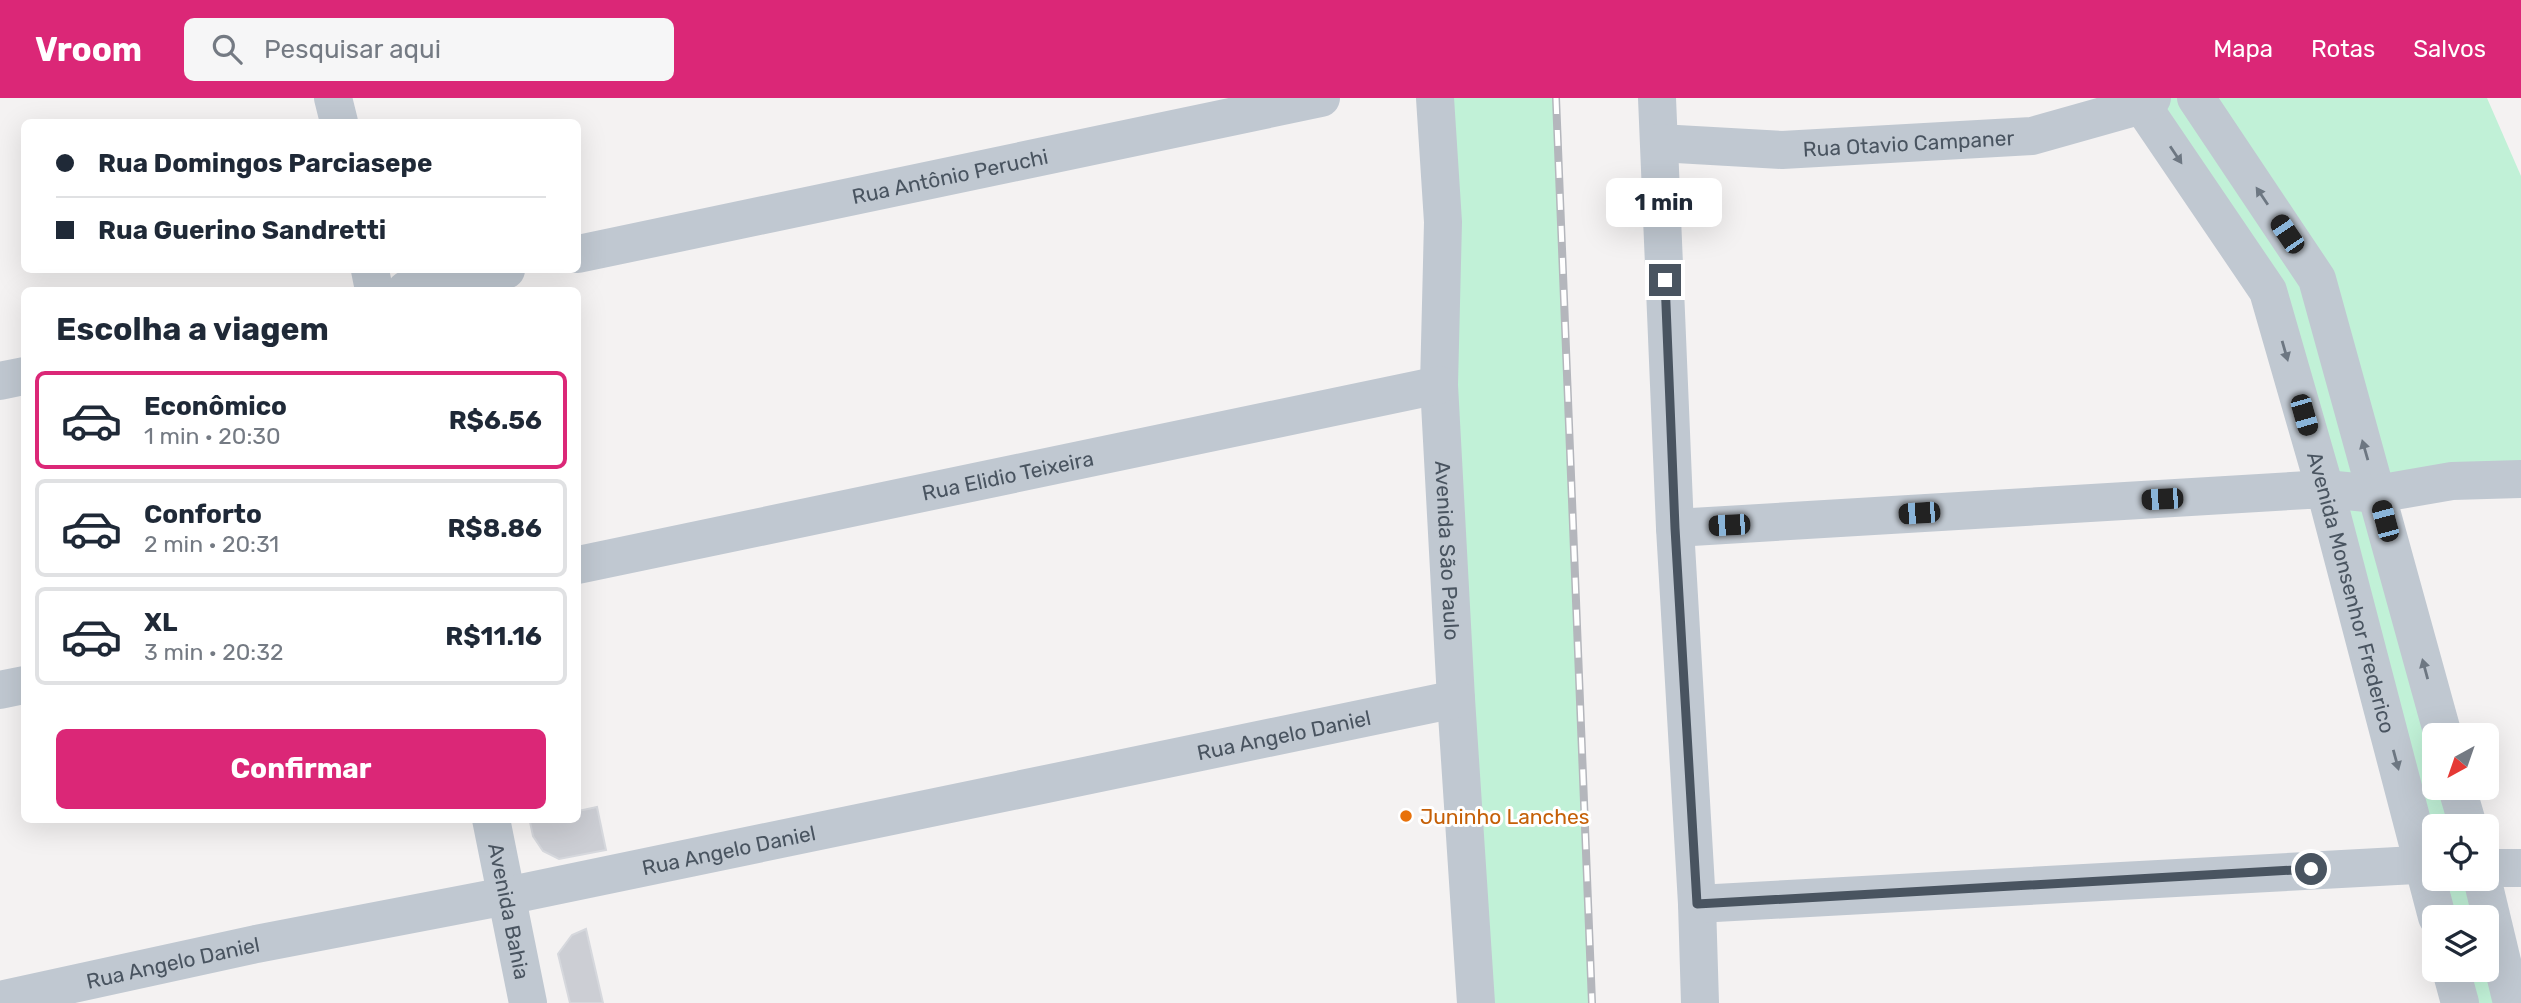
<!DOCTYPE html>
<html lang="pt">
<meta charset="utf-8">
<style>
body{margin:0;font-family:Rubik,sans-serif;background:#f6f6f7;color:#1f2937;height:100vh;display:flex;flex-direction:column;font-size:26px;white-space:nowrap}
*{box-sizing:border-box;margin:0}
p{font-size:23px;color:#747a83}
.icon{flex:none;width:38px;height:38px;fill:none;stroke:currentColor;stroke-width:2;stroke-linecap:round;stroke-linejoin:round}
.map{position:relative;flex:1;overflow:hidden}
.drawer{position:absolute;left:21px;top:189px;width:560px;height:536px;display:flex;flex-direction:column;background:#fff;border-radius:10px;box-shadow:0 7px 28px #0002}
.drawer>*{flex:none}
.banner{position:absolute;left:21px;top:21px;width:560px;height:154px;border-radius:10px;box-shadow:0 7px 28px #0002;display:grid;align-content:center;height:154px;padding:0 35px;background:#fff}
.needle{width:46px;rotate:220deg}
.tools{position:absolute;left:2422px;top:625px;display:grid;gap:14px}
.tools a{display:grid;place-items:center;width:77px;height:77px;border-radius:10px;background:#fff;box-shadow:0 7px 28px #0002;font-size:35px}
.end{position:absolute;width:32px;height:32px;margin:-16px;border:9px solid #495460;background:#fff;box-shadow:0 0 0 4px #fff}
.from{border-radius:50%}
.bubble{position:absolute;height:49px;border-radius:10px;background:#fff;box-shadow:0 7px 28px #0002;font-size:23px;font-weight:700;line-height:49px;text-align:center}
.car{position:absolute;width:21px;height:42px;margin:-21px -10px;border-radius:9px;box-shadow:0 0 5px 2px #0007;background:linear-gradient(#222 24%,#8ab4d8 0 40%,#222 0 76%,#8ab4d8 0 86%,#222 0)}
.banner b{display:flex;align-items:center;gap:24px;height:66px;font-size:26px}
.banner b+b{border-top:2px solid #e0e1e3}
.banner i{width:18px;height:18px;background:#1f2937}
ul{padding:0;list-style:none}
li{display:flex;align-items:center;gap:21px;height:98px;margin:0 14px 10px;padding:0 21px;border:4px solid #e0e1e3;border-radius:10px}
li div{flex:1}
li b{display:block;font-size:26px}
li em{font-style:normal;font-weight:700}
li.selected{border-color:#db2777}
li>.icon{width:63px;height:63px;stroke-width:1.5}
h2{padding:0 35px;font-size:32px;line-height:84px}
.button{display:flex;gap:14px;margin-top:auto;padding:14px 35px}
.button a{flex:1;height:80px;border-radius:10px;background:#db2777;color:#fff;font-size:28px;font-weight:700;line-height:80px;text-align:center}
header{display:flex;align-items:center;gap:42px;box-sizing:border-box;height:98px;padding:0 35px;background:#db2777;color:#fff}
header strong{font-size:33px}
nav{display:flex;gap:38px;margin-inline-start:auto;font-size:24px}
.search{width:490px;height:63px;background:#f6f6f7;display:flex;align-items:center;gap:18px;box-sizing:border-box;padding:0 24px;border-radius:10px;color:#747a83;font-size:26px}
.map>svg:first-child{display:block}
</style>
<header>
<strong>Vroom</strong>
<div class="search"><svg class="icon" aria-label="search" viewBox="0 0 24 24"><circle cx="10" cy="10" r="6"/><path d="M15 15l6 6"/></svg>Pesquisar aqui</div>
<nav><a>Mapa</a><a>Rotas</a><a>Salvos</a></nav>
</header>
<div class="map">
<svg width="2521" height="905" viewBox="0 0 2521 905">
<rect width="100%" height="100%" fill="#f4f2f2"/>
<g fill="#c1f1d7">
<path d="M1435 0H1553L1589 905H1476Z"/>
<path d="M2137 0H2487L2521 78V381L2378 396 2434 637V690H2457L2468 728H2434V780L2482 781 2512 905H2460L2451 872H2487V819H2437L2268 193Z"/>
</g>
<g fill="#ccced4" stroke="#d6d8dd" stroke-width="2">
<path d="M597 709 606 752 559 761 543 753 533 738 530 724 544 721H578V713Z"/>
<path d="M586 831 603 905H570L558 856 572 837Z"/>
</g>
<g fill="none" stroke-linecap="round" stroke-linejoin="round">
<g stroke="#c0c8d1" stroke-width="38">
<path d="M333 0 339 24"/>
<path id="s1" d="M1435 0 1443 124 1439 287 1456 601 1476 905"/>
<path d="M1657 0 1675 430 1697 806 1700 905"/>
<path id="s2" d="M2137 0 2268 193 2325 391 2437 819"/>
<path d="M2196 0 2317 181 2443 637"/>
<path id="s3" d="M1659 45 1782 52 2032 38 2142 7 2152 0"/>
<path id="s4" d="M578 156 1321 0"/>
<path d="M370 172 374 192"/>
<path d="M406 192 506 172"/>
<path d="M0 283 24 278"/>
<path d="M1675 430 2325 391 2377 396 2452 383 2521 381"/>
<path id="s5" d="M578 467 1439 287"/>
<path d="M0 592 24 587"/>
<path d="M2457 690 2468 728"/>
<path id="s6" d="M491 721 528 905"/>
<path d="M2487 770H2521"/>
<path d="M2482 780 2512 905"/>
<path d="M1697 806 2434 766"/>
<path d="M2451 872 2460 905"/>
<path id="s7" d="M0 902 256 846 506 798 1456 601"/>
</g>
<g stroke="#b4b6bc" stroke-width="8">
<path id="rail" d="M1556 0 1592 905"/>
</g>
<use href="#rail" stroke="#fff" stroke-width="5" stroke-dasharray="16" stroke-linecap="butt"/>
</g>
<defs><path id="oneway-solid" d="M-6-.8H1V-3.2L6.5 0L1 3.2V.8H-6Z" transform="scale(1.75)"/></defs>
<g fill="#6d7782">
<use href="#oneway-solid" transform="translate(2176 57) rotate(56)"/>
<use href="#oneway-solid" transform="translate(2262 98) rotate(-124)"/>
<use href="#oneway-solid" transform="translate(2285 253) rotate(74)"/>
<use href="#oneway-solid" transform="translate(2365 352) rotate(-106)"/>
<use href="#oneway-solid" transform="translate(2425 571) rotate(-105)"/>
<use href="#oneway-solid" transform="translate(2396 662) rotate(75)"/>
</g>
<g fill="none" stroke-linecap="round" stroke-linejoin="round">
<path stroke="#495460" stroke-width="9" d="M1665 182 1675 430 1697 806 2311 771"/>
</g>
<circle fill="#e8710a" stroke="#fff" stroke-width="2.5" cx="1406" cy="718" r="7"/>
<g text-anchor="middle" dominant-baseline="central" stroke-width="6" stroke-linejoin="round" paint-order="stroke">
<g font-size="21" fill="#495460" stroke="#fff">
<text stroke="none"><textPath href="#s3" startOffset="250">Rua Otavio Campaner</textPath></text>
<text stroke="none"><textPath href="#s4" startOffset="380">Rua Antônio Peruchi</textPath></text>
<text stroke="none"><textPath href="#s5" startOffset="439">Rua Elidio Teixeira</textPath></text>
<text stroke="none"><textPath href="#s1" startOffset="453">Avenida São Paulo</textPath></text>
<text stroke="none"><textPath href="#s2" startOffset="546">Avenida Monsenhor Frederico</textPath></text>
<text stroke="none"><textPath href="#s7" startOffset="1311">Rua Angelo Daniel</textPath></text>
<text stroke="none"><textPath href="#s7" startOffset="744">Rua Angelo Daniel</textPath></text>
<text stroke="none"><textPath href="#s6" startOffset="94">Avenida Bahia</textPath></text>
<text stroke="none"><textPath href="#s7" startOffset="177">Rua Angelo Daniel</textPath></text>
</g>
<g font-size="21" fill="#c56008" stroke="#fff" text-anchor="start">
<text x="1420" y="718">Juninho Lanches</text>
</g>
</g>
</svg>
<div class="tools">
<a><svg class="needle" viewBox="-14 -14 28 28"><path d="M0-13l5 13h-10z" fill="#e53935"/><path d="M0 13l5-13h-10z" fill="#747a83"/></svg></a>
<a><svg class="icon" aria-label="locate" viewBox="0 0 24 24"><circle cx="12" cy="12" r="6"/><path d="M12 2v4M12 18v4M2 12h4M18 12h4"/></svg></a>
<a><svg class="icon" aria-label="layers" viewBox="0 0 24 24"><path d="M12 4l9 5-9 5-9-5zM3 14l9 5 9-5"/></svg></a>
</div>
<i class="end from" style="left:2311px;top:771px"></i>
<i class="end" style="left:1665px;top:182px"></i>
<div class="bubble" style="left:1606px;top:80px;width:116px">1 min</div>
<i class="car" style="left:2287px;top:136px;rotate:326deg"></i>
<i class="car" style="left:2304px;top:317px;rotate:164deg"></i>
<i class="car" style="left:2162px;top:401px;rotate:267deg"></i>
<i class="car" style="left:1919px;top:415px;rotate:266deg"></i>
<i class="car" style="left:2385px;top:423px;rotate:345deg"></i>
<i class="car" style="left:1729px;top:427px;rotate:267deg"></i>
<div class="banner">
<b><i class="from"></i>Rua Domingos Parciasepe</b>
<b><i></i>Rua Guerino Sandretti</b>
</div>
<section class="drawer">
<h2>Escolha a viagem</h2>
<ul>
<li class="selected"><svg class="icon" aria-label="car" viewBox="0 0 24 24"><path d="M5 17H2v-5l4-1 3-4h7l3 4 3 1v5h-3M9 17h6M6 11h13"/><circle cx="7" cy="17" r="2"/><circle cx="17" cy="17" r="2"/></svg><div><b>Econômico</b><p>1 min · 20:30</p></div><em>R$6.56</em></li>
<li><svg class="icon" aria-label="car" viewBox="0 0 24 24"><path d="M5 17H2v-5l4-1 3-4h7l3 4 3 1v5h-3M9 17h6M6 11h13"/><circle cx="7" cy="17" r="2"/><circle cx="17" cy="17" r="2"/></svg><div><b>Conforto</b><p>2 min · 20:31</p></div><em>R$8.86</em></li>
<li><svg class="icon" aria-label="car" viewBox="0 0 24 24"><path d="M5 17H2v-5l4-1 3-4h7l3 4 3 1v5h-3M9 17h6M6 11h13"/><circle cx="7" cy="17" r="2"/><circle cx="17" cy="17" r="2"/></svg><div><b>XL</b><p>3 min · 20:32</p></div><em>R$11.16</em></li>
</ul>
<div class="button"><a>Confirmar</a></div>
</section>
</div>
